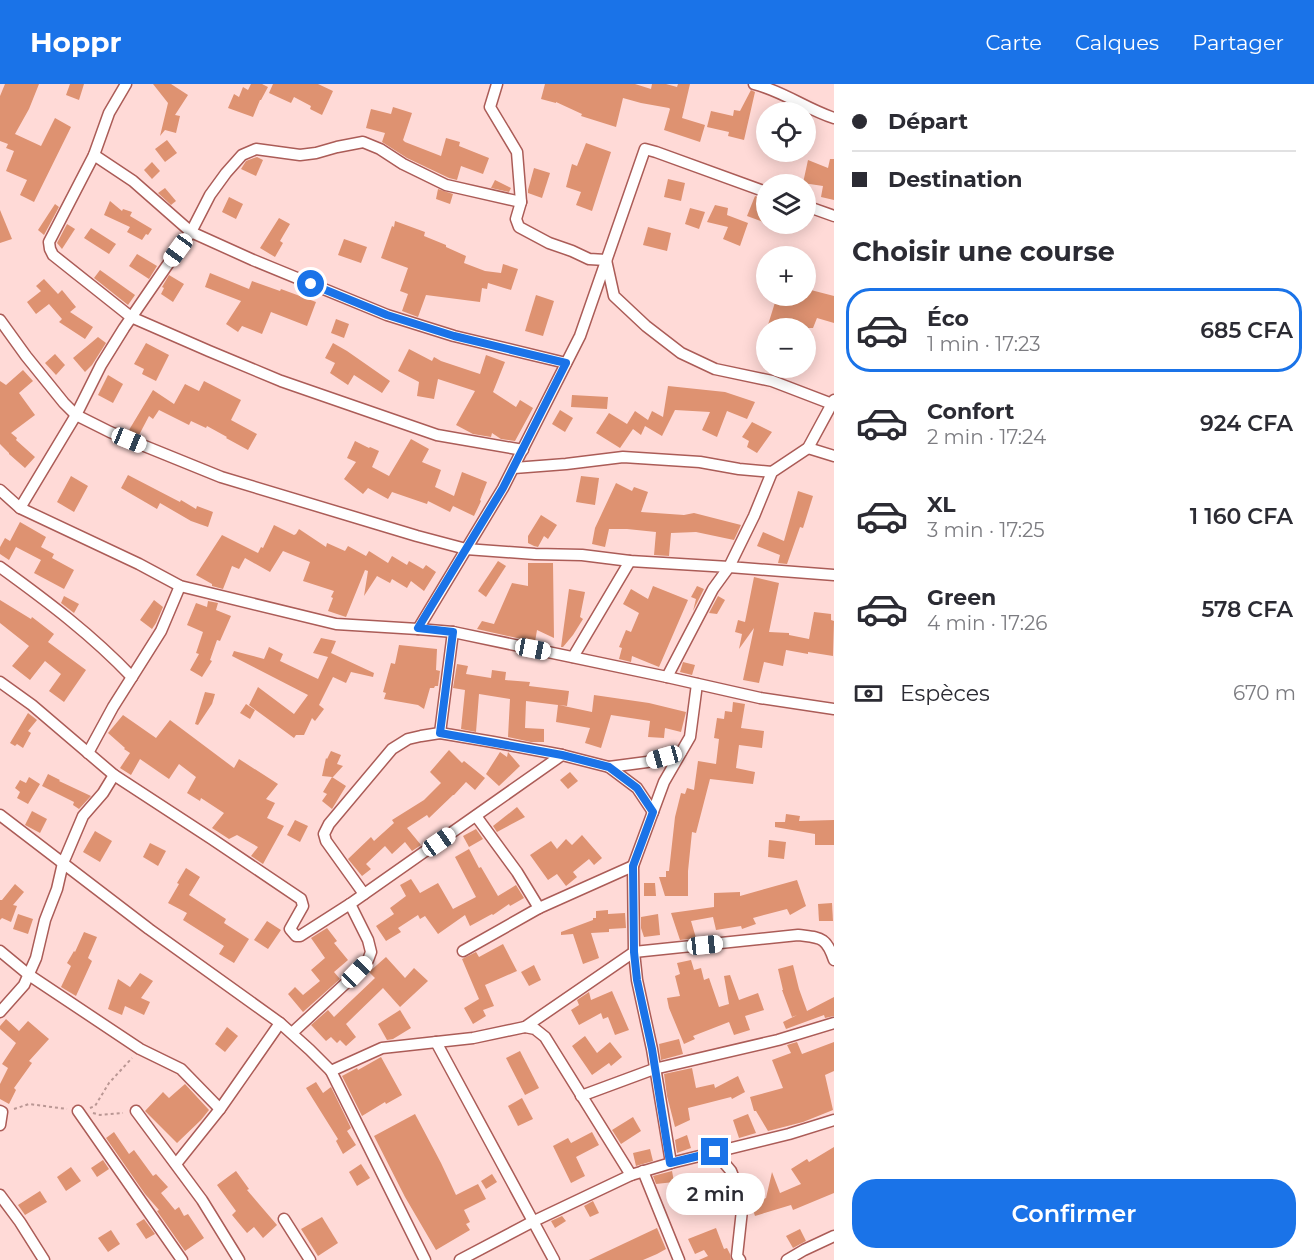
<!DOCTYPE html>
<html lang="fr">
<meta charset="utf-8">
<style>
body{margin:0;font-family:Montserrat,sans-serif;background:#f2f2f3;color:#2b2b33;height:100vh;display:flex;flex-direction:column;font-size:22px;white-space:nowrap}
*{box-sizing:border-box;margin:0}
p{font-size:20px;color:#7c7c81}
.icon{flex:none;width:33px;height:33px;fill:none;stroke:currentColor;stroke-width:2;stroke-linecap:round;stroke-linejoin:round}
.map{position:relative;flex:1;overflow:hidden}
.panel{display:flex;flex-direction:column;background:#fff;width:480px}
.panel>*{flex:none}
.banner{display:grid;align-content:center;height:132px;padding:0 18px;background:#fff}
.controls{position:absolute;left:756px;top:18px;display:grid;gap:12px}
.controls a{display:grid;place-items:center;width:60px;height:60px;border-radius:50%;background:#fff;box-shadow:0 3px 15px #0003;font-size:30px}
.end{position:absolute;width:27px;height:27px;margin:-14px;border:8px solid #1a73e8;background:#fff;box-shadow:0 0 0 3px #fff}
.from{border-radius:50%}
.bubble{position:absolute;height:42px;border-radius:21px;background:#fff;box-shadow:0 3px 15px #0003;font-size:20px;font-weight:600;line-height:42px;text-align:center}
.car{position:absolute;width:18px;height:36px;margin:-18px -9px;border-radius:8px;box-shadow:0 0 4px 2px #0007;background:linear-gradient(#fff 24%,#345 0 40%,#fff 0 76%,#345 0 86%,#fff 0)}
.banner b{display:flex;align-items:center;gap:21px;height:57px;font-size:22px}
.banner b+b{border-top:2px solid #e1e1e2}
.banner i{width:15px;height:15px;background:#2b2b33}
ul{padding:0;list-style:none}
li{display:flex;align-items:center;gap:18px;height:84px;margin:0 12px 9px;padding:0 6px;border:3px solid transparent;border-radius:24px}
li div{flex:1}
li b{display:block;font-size:22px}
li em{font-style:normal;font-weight:600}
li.active{border-color:#1a73e8}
li>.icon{width:54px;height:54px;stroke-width:1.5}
h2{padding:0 18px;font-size:27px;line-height:72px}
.pay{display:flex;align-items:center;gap:15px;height:66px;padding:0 18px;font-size:22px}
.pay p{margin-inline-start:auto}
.primary-button{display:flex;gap:12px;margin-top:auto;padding:12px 18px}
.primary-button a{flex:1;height:69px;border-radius:24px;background:#1a73e8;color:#fff;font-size:24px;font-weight:600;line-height:69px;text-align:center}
header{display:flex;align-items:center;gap:36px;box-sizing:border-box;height:84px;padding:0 30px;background:#1a73e8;color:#fff}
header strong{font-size:28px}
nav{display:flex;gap:33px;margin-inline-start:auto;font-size:21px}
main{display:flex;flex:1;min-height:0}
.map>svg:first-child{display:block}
</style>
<header>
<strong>Hoppr</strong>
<nav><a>Carte</a><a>Calques</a><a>Partager</a></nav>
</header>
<main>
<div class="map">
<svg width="834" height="1176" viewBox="0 0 834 1176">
<rect width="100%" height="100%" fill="#ffdad7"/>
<g fill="#de9271">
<path d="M5 0H39L29 25 15 50 41 62 55 34 71 43 34 118 20 111 27 96 6 87 14 67 6 64 8 60 0 57V12Z"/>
<path d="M70 0H84L79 16 66 11Z"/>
<path d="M153 0H171L188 11 175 31 180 32 176 49 165 46 160 52 168 19Z"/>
<path d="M251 0H262L268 3 261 16H260L253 33 228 24 234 10 239 13 243 3 248 6Z"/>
<path d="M273 0H318L333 7 322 31 310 25 311 22 294 13 291 19 269 9Z"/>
<path d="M545 0H635L651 5 652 0H666L677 3 678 0H690L682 34 705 41 700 58 664 46 670 25 669 24 641 19 623 14 616 43 581 32 582 30 556 18V19L541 15Z"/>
<path d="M751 6 755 8 744 56 728 52 729 48 707 43 711 27 733 32 734 26 740 27Z"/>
<path d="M393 23 412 29 403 56 405 58 441 72 446 54 460 58 459 62 489 74 483 90 461 82 457 96 449 94 407 74 382 58 385 49 366 44 371 25 391 30Z"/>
<path d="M167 56 177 69 165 78 155 65Z"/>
<path d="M586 59 611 68 592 127 576 121 581 108 566 103 572 80 577 82Z"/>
<path d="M257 73 263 76 256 92 241 85 246 77Z"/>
<path d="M830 75H834V116L821 113 823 102 803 99 808 76 828 84Z"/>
<path d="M152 78 160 87 152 95 144 86Z"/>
<path d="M534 84 550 89 542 114 528 109V106Z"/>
<path d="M668 95 685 99 681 117 664 113Z"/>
<path d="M495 96 511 104 509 108 491 104Z"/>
<path d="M165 104 176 117 171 121 158 109Z"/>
<path d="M438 105 453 110 450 120 436 115Z"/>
<path d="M755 112 766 116V139L747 132Z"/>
<path d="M229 113 243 120 236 135 222 128Z"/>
<path d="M110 117 122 127 123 125 132 128 130 132 152 145 148 151 146 150 142 156 127 148 130 143 104 131Z"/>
<path d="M55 120 59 123 44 151 38 146Z"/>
<path d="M715 121 728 124 727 131 748 139 740 162 723 155 728 143 707 138Z"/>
<path d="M690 124 705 128 699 145 685 140Z"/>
<path d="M0 126 12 155 0 159Z"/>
<path d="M279 134 290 140 280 157 283 159 275 173 260 164Z"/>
<path d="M395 137 425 148 424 152 446 161V163L466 172 464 179 485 187 501 189 503 180 518 185 511 206 488 199 487 205 482 204 480 218 426 211 418 233 402 227 408 210 400 207 408 184 381 174 392 142 394 143Z"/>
<path d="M67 140 75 145 62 165 57 159Z"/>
<path d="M648 143 671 149 667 167 643 161Z"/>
<path d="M91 144 116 160 109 170 84 154Z"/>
<path d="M344 155 367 163 361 179 338 171Z"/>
<path d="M137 170 157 182 149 195 129 182Z"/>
<path d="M100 186 135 211 128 221 94 194Z"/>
<path d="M210 189 249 205 252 197 280 207 281 205 316 218 307 242 271 228 262 250 242 242 238 248 226 240 241 217 205 203Z"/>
<path d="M169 191 184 200 173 218 161 210 164 204 162 203Z"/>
<path d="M44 195 58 210 62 206 76 223 70 228 93 243 85 255 59 238 62 235 49 220 36 230 27 218 41 207 36 202Z"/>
<path d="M807 205 834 212V239L817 234 813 244H767L777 212H806Z"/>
<path d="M536 211 554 217 543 252 525 247Z"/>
<path d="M336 235 349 240 344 254 331 249Z"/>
<path d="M98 253 106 259 92 281 85 288 73 274Z"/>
<path d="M146 259 169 271 156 297 142 290 144 285 134 280Z"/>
<path d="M333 259 347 267 390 297 382 309 354 291 348 301 330 289 335 279 325 274Z"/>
<path d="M409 265 432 277 434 273 441 277 480 290 486 271 505 278 493 308 516 323 520 316 533 324 515 357 501 355 492 349 491 353 473 350 456 341 475 307 438 295 434 315 417 312 419 298 398 287Z"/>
<path d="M55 270 65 281 56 291 45 279Z"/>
<path d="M23 286 33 297 19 309 35 331 11 349 17 354 16 356 35 373 25 384 9 370V369L0 360V297L6 301Z"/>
<path d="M108 291 123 300 113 319 98 311Z"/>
<path d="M204 297 241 316 231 336 257 350 248 366 226 354 227 353 207 342 206 344 191 337 189 341 159 326 153 335 149 332 139 351 129 346 153 306 174 320 185 300 199 307Z"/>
<path d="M668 302 725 308 755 318 747 335 727 327 717 353 702 346 710 328 675 326 662 352 645 342 641 351 633 345 620 364 596 349 609 329 627 340 635 327 648 336 652 327 663 333Z"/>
<path d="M572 311 608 313 607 325 571 323Z"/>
<path d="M560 326 573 334 565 348 552 340Z"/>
<path d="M752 338 772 348 757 369 747 363 749 357 742 353Z"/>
<path d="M411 355 429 365 422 378 441 386 435 403 454 412 462 388 487 398 480 416 481 417 474 432 453 422 450 428 428 417 427 420 392 408 388 415 368 404 363 410 344 395 356 378 347 374 355 357 369 364 370 363 379 367 372 383 389 392Z"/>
<path d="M128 391 180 418 181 416 196 425 197 422 213 428 208 443 191 437 160 419 157 425 121 404Z"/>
<path d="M71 392 88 402 74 428 57 418Z"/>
<path d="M581 392 599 394 595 421 576 418Z"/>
<path d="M616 399 632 407 634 403 648 408 641 428 684 431 694 429 741 441 734 456 696 448 671 449 669 472 654 471 656 448 627 445H609L605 463 592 460 595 444Z"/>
<path d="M798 407 813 412 803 444 800 443 787 480 778 479 780 471 757 462 763 448 784 457Z"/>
<path d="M541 431 557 441 548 455 544 452 538 463 534 462 528 459V452Z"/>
<path d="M20 438 46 453 41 463 54 470 52 474 74 486 64 505 34 489 41 476 16 463 9 476 0 470V463L5 454 10 457Z"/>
<path d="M274 441 294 451 296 450 299 445 326 463 327 459 345 467 348 462 366 472 369 467 388 479 392 472 407 481 409 477 423 485 426 481 436 488 424 507 411 497 407 504 392 495 390 499 377 492 364 512 368 487 365 486 346 533 328 527 333 514 331 513 334 507 303 497 310 478 283 467 270 488 245 474 239 485 232 482 223 505 212 502V500L196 491 222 451 258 469 261 463 263 464Z"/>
<path d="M498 477 506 482 486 513 478 507Z"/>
<path d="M528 479H553L554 554 537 546 535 558 477 545 482 537 494 540 512 499 528 502Z"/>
<path d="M754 493 779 499 769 548 789 549V551L809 555 814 528 831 530V536L834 537 833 572 808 568V570L786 566 783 582 764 578 759 599 743 596 754 544 739 565 742 550 735 548 738 536 745 538Z"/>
<path d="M653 502 688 516 659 583 632 572 631 578 619 575 622 564 619 563 626 546 631 548 639 529 623 520 631 505 648 515Z"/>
<path d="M697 502 704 505 693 527 696 515 691 513Z"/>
<path d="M569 505 585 508 580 533 583 535 573 551 563 563H561Z"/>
<path d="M64 512 79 520 74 529 61 519Z"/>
<path d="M718 512 725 516 717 530 709 529Z"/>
<path d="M0 516 31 535 32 533 54 550 48 558 86 586 64 618 49 607 61 590 45 577 30 596 12 582 29 562 0 539Z"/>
<path d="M154 516 163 523 156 539 152 545 140 536Z"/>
<path d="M208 517 218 519 216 526 231 532 220 557 217 556 210 576 212 577 202 593 190 586 199 570 196 569 203 548 187 541 196 519 207 523Z"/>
<path d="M321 554 336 557 331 569 374 589 373 593 351 588 346 599 333 593 319 621 324 625 315 637 312 634 304 651H296L294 654 249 621 258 603 294 630 308 611 232 572 234 567 264 575 269 563 283 570 280 577 318 595 328 573 313 569Z"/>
<path d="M399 561 437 565 436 586 440 587 438 602H435L434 604H430L424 625 418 621 384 615 386 609 383 608 391 579 395 580Z"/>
<path d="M683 578 695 581 692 591 680 588Z"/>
<path d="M457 580 468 582 466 590 491 594 492 586 506 588 505 596 530 598 529 602 569 607 567 622 559 621 592 628 594 611 649 619 686 628 681 648 665 644 664 654 648 653 650 637 611 631 601 664 585 659 590 644 556 638 558 621 526 617 525 644 544 645V658H531L508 653 510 615 479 610 476 648 461 645 465 606 453 604Z"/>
<path d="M205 608 215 610 212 620 198 641 195 640Z"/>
<path d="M733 618 745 620 741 644 764 647 762 664 739 661 736 684 755 688 753 700 710 695 696 749 692 748 688 787V812H665L659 793H666V787H669L675 733 681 709 685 710 687 704 694 706 698 677 716 680 719 655 714 654 717 634 724 635 725 627 732 628Z"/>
<path d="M246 620 255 626 250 635 240 629Z"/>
<path d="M28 629 37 636 28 647 31 649 23 664 17 660 15 662 10 659Z"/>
<path d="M123 631 156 654 170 636 234 684 239 675 278 700 266 715 275 719 267 734 284 742 263 780 251 772 258 763 237 751 229 755 212 744 224 729 201 714 200 717 187 709 196 693 179 680 169 695 140 675 131 691 120 684 130 669 124 665 125 664 108 649Z"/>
<path d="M449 666 462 679 464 677 485 694 475 706 466 698 454 711H453L429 734 427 731 407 744 421 761 412 767 405 758 392 770 385 762 366 780 371 785 362 792 348 775 371 753 374 757 394 739 392 736 424 716 441 699 430 688Z"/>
<path d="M331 667 341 671 337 680 343 682 333 693H332L346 702 332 725 322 717 327 710 323 708 332 693 322 692 326 674 327 675Z"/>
<path d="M500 668 507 673 508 668 520 682 499 702 486 690Z"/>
<path d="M570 688 578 697 568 705 560 696Z"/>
<path d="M48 690 60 696 59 697 91 712 79 725 73 721 74 718 42 702Z"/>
<path d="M29 693 40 700 28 720 17 714 20 708 15 704 20 696 26 699Z"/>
<path d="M517 723 525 733 497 748 493 742Z"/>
<path d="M32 727 47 735 40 749 25 741Z"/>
<path d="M786 730 800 732 799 737 834 736V761H815V750L775 743V738H785Z"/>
<path d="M295 736 308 742 300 758 287 751Z"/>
<path d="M476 745 483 755 469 763 463 752Z"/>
<path d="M95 747 112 757 100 778 83 768Z"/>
<path d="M582 751 602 774 594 781 589 775 573 788 577 793 566 802 557 790 548 796 530 771 551 757 557 765 566 755 572 761Z"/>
<path d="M769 756 786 758 784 775 768 773Z"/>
<path d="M150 759 166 767 158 782 143 773Z"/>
<path d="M469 765 479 784 481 783 498 812 516 801 524 814 510 822 509 820 493 831 492 830 470 842 465 831 438 850 425 832 420 835 418 831 398 844 401 848 386 857 376 842 394 830 390 824 406 812 400 801 411 795 420 809 438 799 453 825 476 813 455 773Z"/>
<path d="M186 784 200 793 189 811 226 835 224 839 249 855 234 879 219 870 224 862 183 836 187 829 168 819 179 800 177 799Z"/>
<path d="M797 796 806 822 790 831 787 825 753 834 756 840 742 845 741 842 716 846 713 833 691 837 696 854 680 856 671 829 714 823V809L740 808V812Z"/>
<path d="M644 799H655L656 812H644Z"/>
<path d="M15 800 24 808 13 821 17 822 11 838 2 834 0 836V816H2Z"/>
<path d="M832 819 833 837H819L818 820Z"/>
<path d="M608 826V830L625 829 626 844 609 845V848L591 849 599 874 583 880 573 850 561 851V848L593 836V834H596V827Z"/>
<path d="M18 830 33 835 28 850 13 845Z"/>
<path d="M658 830 660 851 644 853 641 844V833Z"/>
<path d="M267 837 281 846 268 865 254 856Z"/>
<path d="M327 844 337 857 334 859 348 876 334 888 340 895 303 928 288 910 295 903 303 911 320 897 311 886 325 874 311 854Z"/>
<path d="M84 848 97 853 88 874 92 877 76 912 61 903 71 882 67 879 74 867 75 868Z"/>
<path d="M503 860 517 887 485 901 494 922 483 926 486 932 473 940 464 924 479 915 462 875 476 868 479 873Z"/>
<path d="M386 873 405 894 414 884 428 897 400 923 383 904 346 940 356 953 346 962 340 956 337 959 331 953 326 957 311 941 328 926 334 933 375 894 369 888Z"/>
<path d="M691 876 694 886 701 884 704 896 709 894 719 923 729 920 724 892 730 891 739 916 758 909 764 926 745 932 750 946 734 951 729 938 693 952 695 955 684 960 669 924 667 914 680 912 675 892 680 890 677 879Z"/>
<path d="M534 881 541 896 529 902 521 888Z"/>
<path d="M793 881 799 905 807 927 834 913V932L825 934 824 931 786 945 783 938 797 931 792 933 782 906H783L778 885Z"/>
<path d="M140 889 153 897 141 914 150 918 144 931 125 922 122 931 108 925 118 895 130 903Z"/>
<path d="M612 907 629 946 615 951 608 933 603 935 601 929 579 941 571 926 579 921 577 916 589 908 591 916Z"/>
<path d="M400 926 411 944 393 955 387 956 378 940Z"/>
<path d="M6 935 19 947 28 937 49 955 29 977 32 979 14 1004 16 1006 9 1020 0 1015V1000L8 984 2 980 16 959 0 945V942Z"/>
<path d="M227 943 238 952 225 968 215 960Z"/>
<path d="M585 952 597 969 610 958 622 973 611 982 609 979 592 991 572 962Z"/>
<path d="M679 955 683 970 661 976 659 960Z"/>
<path d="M797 958 802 970 834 958V987L825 991 833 1026 803 1038 768 1047 756 1027H754L750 1013 783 1004 772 976 791 969 787 961Z"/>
<path d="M520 967 539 1004 525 1011 506 974Z"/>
<path d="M381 973 402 1011 386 1020 385 1018 362 1032 342 992 357 984 358 986Z"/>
<path d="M692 984 696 1004 714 1000 715 1004 738 992 745 1008 732 1015 731 1013 688 1024 690 1036 675 1043 667 1012 664 990Z"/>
<path d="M316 998 323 1009 331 1003 351 1044 347 1047 356 1061 343 1070 336 1057 338 1055 306 1004Z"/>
<path d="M185 1000 209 1026 201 1036 177 1059 145 1027 163 1008 169 1014Z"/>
<path d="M522 1014 533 1035 518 1042 508 1022Z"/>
<path d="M415 1030 441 1079 456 1111 478 1100 486 1115 464 1126 470 1138 466 1140 470 1146 436 1166 405 1113 374 1052Z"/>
<path d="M748 1030 756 1049 739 1054 733 1036Z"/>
<path d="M633 1033 641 1047 621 1060 612 1046Z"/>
<path d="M114 1048 129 1070 134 1066 153 1092 156 1090 168 1103 161 1109 175 1126 179 1123 184 1132 188 1130 204 1154 185 1167 157 1127 159 1126 145 1110 106 1054Z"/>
<path d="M592 1048 599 1061 576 1073 585 1092 571 1099 553 1062 568 1054 571 1059Z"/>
<path d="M687 1051 691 1064 677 1069 675 1056Z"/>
<path d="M834 1063V1109L793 1126 791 1121 755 1132 751 1120 766 1114 772 1088 780 1109 801 1100 791 1085 807 1075 809 1078Z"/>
<path d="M650 1065 653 1077 636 1082 633 1069Z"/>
<path d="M103 1076 109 1085 97 1093 91 1084Z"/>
<path d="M361 1080 370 1094 357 1102 349 1088Z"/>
<path d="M71 1083 81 1097 66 1107 57 1093Z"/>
<path d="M236 1087 249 1105 247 1106 277 1141 263 1154 254 1143 247 1149 232 1131 236 1127 217 1101Z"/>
<path d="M672 1087 674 1098 656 1100 653 1092Z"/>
<path d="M492 1090 497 1098 486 1105 481 1097Z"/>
<path d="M722 1092 724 1100 728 1099 733 1112 708 1117V1119L680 1122 677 1098 694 1096 695 1098Z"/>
<path d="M40 1107 47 1118 25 1131 18 1121Z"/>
<path d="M593 1117 599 1129 590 1133 584 1122Z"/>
<path d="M562 1132 566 1137 555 1144 551 1137Z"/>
<path d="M322 1133 338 1159 318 1172 301 1145Z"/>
<path d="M144 1135 155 1150 146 1155 136 1140Z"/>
<path d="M657 1144 666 1165 657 1170 643 1176H589Z"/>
<path d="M716 1144 724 1165 727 1164 730 1170 731 1176H699L708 1172 704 1166 695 1170 688 1155Z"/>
<path d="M800 1145 806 1157 793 1164 786 1152Z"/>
<path d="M111 1146 120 1160 108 1168 98 1154Z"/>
</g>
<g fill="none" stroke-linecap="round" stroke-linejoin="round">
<g stroke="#ab5c57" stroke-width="13">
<g id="minor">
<path d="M126 0 109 29 94 71 49 158 50 165 53 171 131 233 209 267 281 297 437 351 523 366"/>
<path d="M497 0 490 23 517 68 521 118 516 135 519 143 549 159 572 167 589 175 606 176"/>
<path d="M754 0C783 7 806 25 834 34"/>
<path d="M94 71 133 97 191 148 253 176 387 231 454 252 566 279"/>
<path d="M806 122 834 132"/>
<path d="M606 176 614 212 646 242 681 269 715 285 772 297 832 320"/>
<path d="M0 236 26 272 64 319 76 331 110 348 221 393 417 452 466 465 535 470 582 471 630 477 729 483 713 505 667 593"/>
<path d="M834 316 808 364 772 388 754 432 729 483 834 491"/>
<path d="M808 364 834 372"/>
<path d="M514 384 566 380 623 373 700 378 739 385 772 388"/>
<path d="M0 406 20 424 139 480 180 502 336 540 418 545 453 548 667 593 760 614 834 625"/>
<path d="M20 424 76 331 101 281 124 244 166 183 191 148 210 111 226 89 242 71 256 65 300 71 316 69 337 63 363 58 380 65 403 80 446 101 521 118"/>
<path d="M0 483C47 517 92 551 132 593L161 547 180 502"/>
<path d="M418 545 503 404 580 252 645 65 656 68 766 108"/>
<path d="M573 573 630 477"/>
<path d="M0 598 32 621 114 691 212 755 301 815 303 822 290 845 296 852H300L350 820 562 671"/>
<path d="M440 649 453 548"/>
<path d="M88 669 113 623 132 593"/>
<path d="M609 683 637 704 653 728"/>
<path d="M0 731 149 845 280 939 310 966 331 987 382 964 473 954 525 943 535 945 545 953 631 1091"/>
<path d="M476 732 517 788 539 824 633 782"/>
<path d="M364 810 326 757 324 750 329 740 392 665 408 655 421 652 440 649 493 658 562 671 609 683 647 678 681 668"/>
<path d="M0 867 29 891 140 965 181 985 220 1025"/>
<path d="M463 867 539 824"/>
<path d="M0 928 24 901 36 874 45 836 57 805 63 779 69 765 83 732 103 709 114 691"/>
<path d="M525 943 634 868 798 851C820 854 826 852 834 876"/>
<path d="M292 949 346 899 368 876 371 868 368 856 350 820"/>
<path d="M436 958 554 1176"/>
<path d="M331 987 425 1176"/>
<path d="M581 1012 654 985 778 956 834 939"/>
<path d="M0 1027 2 1028 0 1041"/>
<path d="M78 1027 182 1176"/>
<path d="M136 1027 202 1116 239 1176"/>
<path d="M715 1068 731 1087 743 1117 737 1172 740 1176"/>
<path d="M671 1079 652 965 637 896 634 868 633 782 664 698 690 653 697 600"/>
<path d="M176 1080 220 1025 280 939"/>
<path d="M643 1087 679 1176"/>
<path d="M0 1111 20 1138 44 1176"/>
<path d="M284 1135 310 1176"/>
<path d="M460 1176 532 1138 631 1091 671 1079 789 1050 834 1036"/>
<path d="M787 1176 804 1166 834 1152"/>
</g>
</g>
<g stroke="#ba9794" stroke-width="2" stroke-dasharray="3 3" stroke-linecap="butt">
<path d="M90 1024 95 1022 109 999 132 974"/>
<path d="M14 1025 29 1020 67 1025"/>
<path d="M93 1029 100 1031 123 1029"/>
</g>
<use href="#minor" stroke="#fff" stroke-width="10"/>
</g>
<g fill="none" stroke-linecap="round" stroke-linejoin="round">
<path stroke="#1a73e8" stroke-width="8" d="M311 200 387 231 454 252 566 279 503 404 418 544 453 548 440 649 562 671 609 683 637 704 653 728 633 782 634 868 637 896 652 965 670 1079 715 1068"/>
</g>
</svg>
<div class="controls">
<a><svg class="icon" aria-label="locate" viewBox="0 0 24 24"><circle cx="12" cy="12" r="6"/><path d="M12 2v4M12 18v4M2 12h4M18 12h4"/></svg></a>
<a><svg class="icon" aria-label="layers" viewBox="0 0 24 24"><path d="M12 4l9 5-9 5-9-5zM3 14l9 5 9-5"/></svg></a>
<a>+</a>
<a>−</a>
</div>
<i class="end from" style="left:311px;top:200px"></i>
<i class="end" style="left:715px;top:1068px"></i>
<div class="bubble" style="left:666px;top:1089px;width:99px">2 min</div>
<i class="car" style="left:178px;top:166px;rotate:216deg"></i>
<i class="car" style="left:129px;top:356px;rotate:112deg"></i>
<i class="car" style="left:533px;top:565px;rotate:101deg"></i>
<i class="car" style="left:664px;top:673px;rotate:254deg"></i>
<i class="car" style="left:439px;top:758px;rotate:55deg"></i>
<i class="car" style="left:705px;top:861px;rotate:84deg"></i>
<i class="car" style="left:357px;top:888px;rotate:44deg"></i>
</div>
<section class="panel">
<div class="banner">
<b><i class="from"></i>Départ</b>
<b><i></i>Destination</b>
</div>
<h2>Choisir une course</h2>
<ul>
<li class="active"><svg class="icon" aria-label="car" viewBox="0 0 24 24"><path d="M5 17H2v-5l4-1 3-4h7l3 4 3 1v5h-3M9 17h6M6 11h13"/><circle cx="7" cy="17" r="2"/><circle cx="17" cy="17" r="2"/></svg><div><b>Éco</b><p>1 min · 17:23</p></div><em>685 CFA</em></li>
<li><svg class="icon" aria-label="car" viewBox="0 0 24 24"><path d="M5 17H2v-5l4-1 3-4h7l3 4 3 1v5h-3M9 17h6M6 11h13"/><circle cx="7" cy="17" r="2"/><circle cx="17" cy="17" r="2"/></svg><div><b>Confort</b><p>2 min · 17:24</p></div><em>924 CFA</em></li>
<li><svg class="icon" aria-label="car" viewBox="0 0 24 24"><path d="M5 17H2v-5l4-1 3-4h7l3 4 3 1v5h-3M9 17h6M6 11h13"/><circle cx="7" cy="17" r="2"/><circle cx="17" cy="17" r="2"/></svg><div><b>XL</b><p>3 min · 17:25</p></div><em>1 160 CFA</em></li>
<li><svg class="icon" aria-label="car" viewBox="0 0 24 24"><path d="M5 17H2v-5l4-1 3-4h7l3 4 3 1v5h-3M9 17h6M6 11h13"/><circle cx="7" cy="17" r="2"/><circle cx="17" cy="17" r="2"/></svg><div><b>Green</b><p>4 min · 17:26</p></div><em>578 CFA</em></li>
</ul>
<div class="pay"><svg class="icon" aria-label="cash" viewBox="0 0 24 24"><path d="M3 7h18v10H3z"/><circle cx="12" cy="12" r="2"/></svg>Espèces<p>670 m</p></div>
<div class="primary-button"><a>Confirmer</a></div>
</section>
</main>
